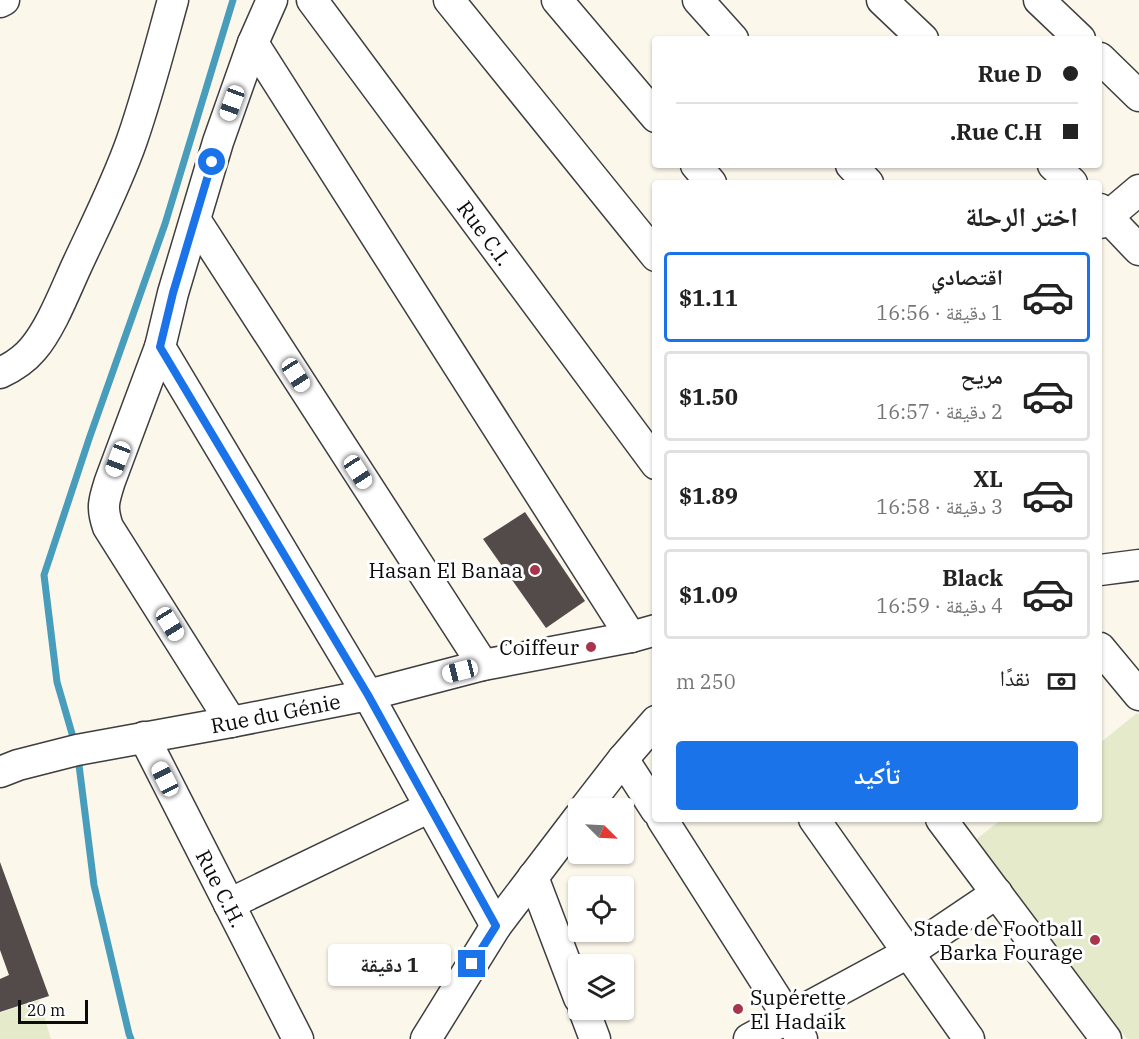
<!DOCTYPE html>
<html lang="ar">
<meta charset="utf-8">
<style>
body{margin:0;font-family:"IBM Plex Serif","Noto Naskh Arabic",serif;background:#f6f6f6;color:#222;direction:rtl;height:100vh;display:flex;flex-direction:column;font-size:22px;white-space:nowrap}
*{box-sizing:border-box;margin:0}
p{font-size:20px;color:#767676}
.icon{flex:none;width:33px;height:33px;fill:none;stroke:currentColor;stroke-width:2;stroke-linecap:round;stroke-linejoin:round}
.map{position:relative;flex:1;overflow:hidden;direction:ltr}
.panel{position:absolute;left:652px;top:180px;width:450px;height:642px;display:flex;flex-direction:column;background:#fff;border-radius:6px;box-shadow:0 2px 4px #0004;direction:rtl}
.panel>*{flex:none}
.top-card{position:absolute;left:652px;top:36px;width:450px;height:132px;border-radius:6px;box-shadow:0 2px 4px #0004;direction:rtl;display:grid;align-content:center;height:132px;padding:0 24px;background:#fff}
.needle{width:39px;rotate:114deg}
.controls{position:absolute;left:568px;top:798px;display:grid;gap:12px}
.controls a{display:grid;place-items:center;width:66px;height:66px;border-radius:6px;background:#fff;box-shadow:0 2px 4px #0004;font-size:30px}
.scale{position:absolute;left:18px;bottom:15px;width:70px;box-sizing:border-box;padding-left:6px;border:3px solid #0b0b0b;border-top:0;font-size:16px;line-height:21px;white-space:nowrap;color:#0b0b0b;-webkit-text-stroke:4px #fff;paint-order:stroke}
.end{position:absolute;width:27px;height:27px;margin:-14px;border:8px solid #1a73e8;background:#fff;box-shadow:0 0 0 3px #fff}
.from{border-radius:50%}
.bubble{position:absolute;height:42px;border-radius:6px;background:#fff;box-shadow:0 2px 4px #0004;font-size:20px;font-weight:700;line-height:42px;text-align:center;direction:rtl}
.car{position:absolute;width:18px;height:36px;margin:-18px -9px;border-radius:8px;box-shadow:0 0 4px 2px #0007;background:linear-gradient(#fff 24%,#345 0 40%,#fff 0 76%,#345 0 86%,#fff 0)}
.top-card b{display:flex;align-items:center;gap:21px;height:57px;font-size:22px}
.top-card b+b{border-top:2px solid #e0e0e0}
.top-card i{width:15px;height:15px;background:#222}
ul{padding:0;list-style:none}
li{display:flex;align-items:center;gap:18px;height:90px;margin:0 12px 9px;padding:0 12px;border:3px solid #e0e0e0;border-radius:6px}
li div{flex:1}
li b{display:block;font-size:22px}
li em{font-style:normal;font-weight:700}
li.active{border-color:#1a73e8}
li>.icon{width:54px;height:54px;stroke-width:1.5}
h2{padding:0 24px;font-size:27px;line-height:72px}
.pay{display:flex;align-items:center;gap:15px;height:66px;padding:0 24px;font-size:22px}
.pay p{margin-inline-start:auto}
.cta{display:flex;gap:12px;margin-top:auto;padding:12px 24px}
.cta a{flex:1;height:69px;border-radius:6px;background:#1a73e8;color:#fff;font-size:24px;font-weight:700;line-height:69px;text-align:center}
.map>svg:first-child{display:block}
</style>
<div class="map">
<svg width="1139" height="1039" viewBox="0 0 1139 1039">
<rect width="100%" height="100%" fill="#fcf7eb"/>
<g fill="#e4eaca">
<path d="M1137 713 1139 715V1039H1127L974 841 1002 819H1100V743Z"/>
<path d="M39 1000 51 1039H0V1013Z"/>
</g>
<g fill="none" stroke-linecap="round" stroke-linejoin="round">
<g stroke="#479dbb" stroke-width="7">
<path d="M75 744 57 682 44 575 89 439 165 224 233 0"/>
<path d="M78 757 94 885 129 1034 131 1039"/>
</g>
</g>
<g fill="#524b49">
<path d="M525 512 585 601 546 628 483 539Z"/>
<path d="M0 862 49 996 0 1012V979L9 975 0 950Z"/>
</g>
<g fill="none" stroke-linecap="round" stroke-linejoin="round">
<g stroke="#3e3e3e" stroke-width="33">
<g id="minor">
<path id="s1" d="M312 0 656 464"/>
<path d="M449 0 656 256"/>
<path d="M557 0 656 117"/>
<path d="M698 0 733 39"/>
<path d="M882 0 923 39"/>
<path d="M1039 0 1080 39"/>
<path d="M0 2 4 0"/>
<path d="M253 43 631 637"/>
<path d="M1100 58 1139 96"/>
<path d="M696 165 711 183"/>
<path d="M851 165 868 183"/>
<path d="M1053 165 1072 183"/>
<path d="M1100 209 1139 250"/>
<path d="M196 221 483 665"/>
<path d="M1100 223 1139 190"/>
<path d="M160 347 368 695 496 926"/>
<path d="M0 373C13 367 23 361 33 349 51 328 65 291 77 265 96 224 117 183 132 140 148 94 160 47 173 0"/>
<path d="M1100 570 1139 565"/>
<path d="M1100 648 1139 695"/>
<path d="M231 722 108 527C101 507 104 500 110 481L160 347 173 293 218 142 253 43 272 0"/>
<path id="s2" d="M144 737 298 1039"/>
<path d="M623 759 656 810"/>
<path id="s3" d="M0 772 18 765 77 750 231 722 368 695 483 665 631 637 656 630"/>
<path d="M585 808 623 759 656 721"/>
<path d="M662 819 802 1039"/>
<path d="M814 819 969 1039"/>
<path d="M941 819 1106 1039"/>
<path d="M533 877 579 998"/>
<path d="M229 904 430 807"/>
<path d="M584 1010 595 1039"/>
<path d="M426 1039 496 926 579 817"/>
<path d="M749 1039 908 953 997 893"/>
</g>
</g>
<use href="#minor" stroke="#fff" stroke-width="30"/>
</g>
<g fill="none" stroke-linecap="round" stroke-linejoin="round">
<path stroke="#1a73e8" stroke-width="8" d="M212 162 173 293 160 347 368 695 496 926 472 964"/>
</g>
<g fill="#a8354b" stroke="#fff" stroke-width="2">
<circle cx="535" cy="570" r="6"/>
<circle cx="591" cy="647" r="6"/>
<circle cx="1095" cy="940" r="6"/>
<circle cx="738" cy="1009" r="6"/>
</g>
<g text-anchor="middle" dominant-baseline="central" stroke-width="6" stroke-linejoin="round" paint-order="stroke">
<g font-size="21" fill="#0b0b0b" stroke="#fff">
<text stroke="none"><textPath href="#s1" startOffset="290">Rue C.I.</textPath></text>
<text stroke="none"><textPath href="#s3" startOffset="282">Rue du Génie</textPath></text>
<text stroke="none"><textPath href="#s2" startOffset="170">Rue C.H.</textPath></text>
</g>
<g font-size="21" fill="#0b0b0b" stroke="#fff" text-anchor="end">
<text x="523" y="570">Hasan El Banaa</text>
<text x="579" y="647">Coiffeur</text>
<text x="1083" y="928">Stade de Football<tspan x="1083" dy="24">Barka Fourage</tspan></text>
<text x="750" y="997" text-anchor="start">Supérette<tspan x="750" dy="24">El Hadaik</tspan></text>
</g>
</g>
</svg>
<div class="controls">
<a><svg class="needle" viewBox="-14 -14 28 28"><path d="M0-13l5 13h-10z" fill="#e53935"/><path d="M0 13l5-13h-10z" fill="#767676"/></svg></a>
<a><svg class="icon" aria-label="locate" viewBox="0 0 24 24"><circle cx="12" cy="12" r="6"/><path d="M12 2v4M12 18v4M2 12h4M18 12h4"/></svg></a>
<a><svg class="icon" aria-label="layers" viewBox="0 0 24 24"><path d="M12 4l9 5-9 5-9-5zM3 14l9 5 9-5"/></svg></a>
</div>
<div class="scale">20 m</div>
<i class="end from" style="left:212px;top:162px"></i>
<i class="end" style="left:472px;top:964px"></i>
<div class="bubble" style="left:328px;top:944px;width:123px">1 دقيقة</div>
<i class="car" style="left:232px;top:103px;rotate:200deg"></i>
<i class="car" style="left:296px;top:375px;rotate:147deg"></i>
<i class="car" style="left:118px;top:459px;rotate:201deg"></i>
<i class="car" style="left:358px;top:472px;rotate:147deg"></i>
<i class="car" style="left:170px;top:624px;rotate:148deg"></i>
<i class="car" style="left:460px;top:671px;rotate:256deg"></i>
<i class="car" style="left:165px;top:779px;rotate:333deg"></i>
<div class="top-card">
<b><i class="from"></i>Rue D</b>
<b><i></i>Rue C.H.</b>
</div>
<section class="panel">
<h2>اختر الرحلة</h2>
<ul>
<li class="active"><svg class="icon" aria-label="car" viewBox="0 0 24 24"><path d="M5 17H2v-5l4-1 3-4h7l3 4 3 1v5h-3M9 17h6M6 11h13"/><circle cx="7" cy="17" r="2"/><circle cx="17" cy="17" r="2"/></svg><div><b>اقتصادي</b><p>1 دقيقة · 16:56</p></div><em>$1.11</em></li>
<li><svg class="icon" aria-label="car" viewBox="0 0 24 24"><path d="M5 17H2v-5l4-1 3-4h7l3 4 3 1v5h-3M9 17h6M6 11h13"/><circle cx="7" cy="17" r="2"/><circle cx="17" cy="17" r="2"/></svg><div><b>مريح</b><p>2 دقيقة · 16:57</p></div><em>$1.50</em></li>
<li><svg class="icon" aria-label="car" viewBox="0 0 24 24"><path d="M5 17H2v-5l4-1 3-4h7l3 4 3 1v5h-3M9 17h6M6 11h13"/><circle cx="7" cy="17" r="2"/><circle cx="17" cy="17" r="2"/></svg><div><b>XL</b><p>3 دقيقة · 16:58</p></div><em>$1.89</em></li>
<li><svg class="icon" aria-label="car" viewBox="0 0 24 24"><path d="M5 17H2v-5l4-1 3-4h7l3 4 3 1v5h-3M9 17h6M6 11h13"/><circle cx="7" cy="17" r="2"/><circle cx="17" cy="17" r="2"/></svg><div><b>Black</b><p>4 دقيقة · 16:59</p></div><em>$1.09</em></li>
</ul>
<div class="pay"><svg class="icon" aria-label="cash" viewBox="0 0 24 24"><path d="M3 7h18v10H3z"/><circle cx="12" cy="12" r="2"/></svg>نقدًا<p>250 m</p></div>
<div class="cta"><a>تأكيد</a></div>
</section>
</div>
